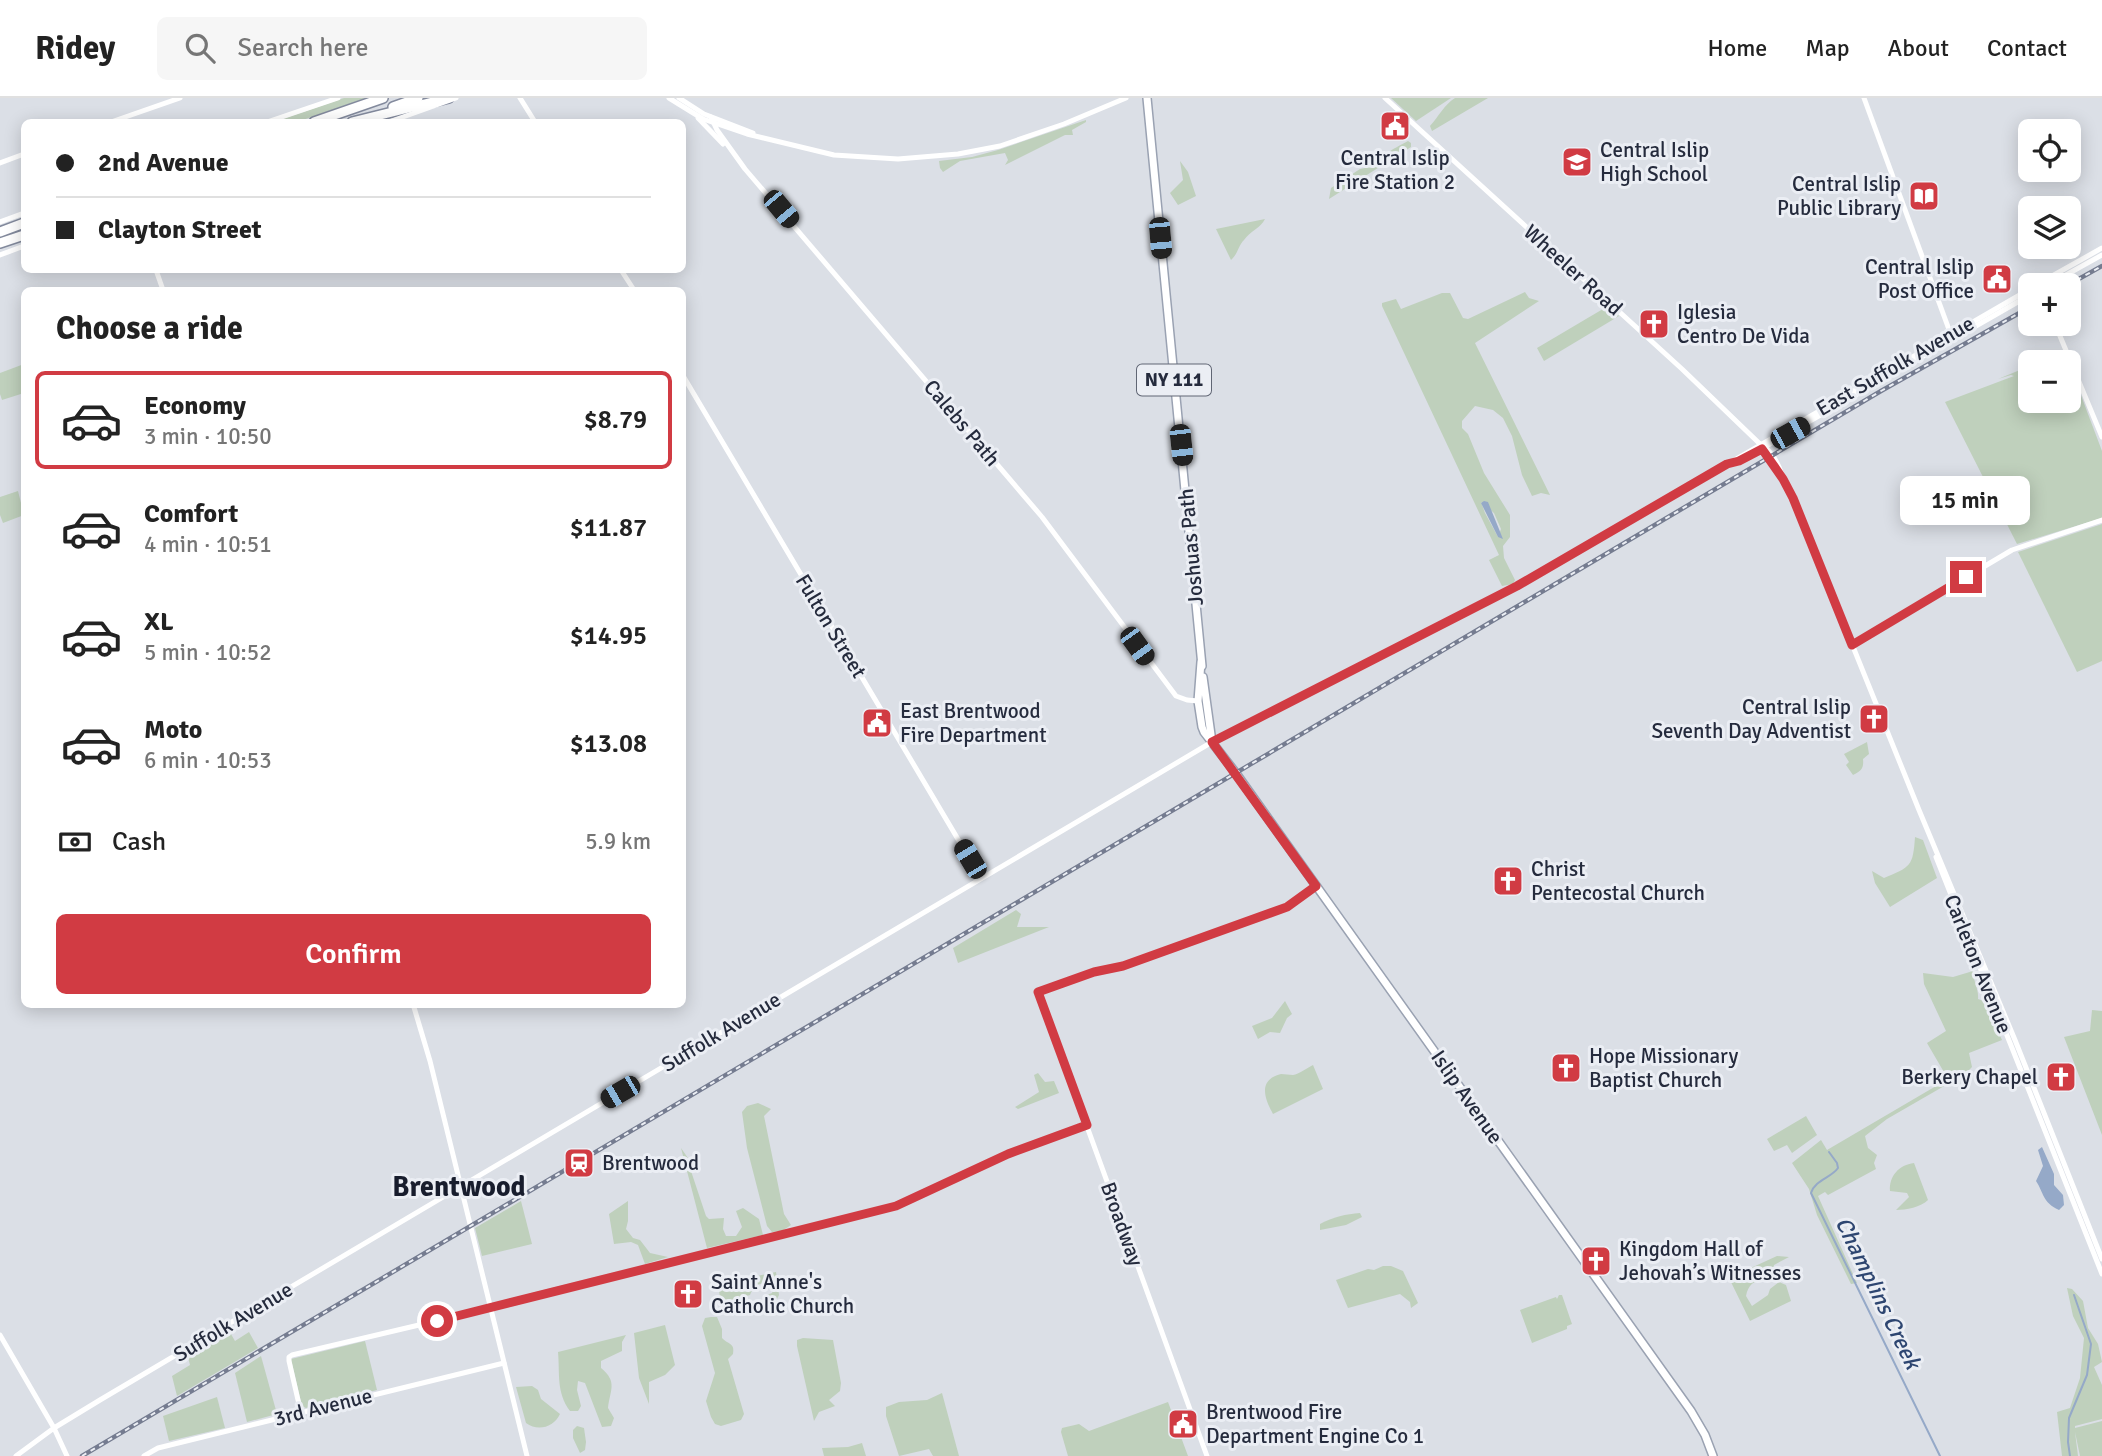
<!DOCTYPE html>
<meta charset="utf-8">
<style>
body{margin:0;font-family:Signika,sans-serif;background:#f6f6f6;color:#222;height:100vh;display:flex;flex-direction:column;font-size:26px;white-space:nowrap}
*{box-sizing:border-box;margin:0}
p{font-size:23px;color:#767676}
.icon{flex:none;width:38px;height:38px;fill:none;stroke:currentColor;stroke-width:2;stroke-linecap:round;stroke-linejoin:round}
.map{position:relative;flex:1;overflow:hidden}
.sheet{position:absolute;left:21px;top:189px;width:665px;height:721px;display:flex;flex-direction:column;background:#fff;border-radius:10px;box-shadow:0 4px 18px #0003}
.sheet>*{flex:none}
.top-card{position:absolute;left:21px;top:21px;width:665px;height:154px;border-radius:10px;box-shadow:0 4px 18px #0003;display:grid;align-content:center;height:154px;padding:0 35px;background:#fff}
.fabs{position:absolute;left:2018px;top:21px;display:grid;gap:14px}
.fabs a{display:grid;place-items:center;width:63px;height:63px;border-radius:10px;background:#fff;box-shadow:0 4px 18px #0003;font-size:35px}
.end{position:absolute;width:32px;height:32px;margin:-16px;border:9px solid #d13b43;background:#fff;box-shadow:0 0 0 4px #fff}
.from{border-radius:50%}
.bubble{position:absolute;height:49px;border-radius:10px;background:#fff;box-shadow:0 4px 18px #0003;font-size:23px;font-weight:600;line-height:49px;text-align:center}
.car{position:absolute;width:21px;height:42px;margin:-21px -10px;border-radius:9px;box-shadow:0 0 5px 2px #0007;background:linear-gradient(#222 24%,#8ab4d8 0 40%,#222 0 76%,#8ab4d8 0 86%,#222 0)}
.top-card b{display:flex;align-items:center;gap:24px;height:66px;font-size:26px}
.top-card b+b{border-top:2px solid #e0e0e0}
.top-card i{width:18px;height:18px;background:#222}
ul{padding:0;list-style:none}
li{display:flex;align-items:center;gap:21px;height:98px;margin:0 14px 10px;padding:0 21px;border:4px solid transparent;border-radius:10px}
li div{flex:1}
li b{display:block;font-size:26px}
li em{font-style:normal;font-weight:600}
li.current{border-color:#d13b43}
li>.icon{width:63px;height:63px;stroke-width:1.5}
h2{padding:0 35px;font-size:32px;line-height:84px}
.pay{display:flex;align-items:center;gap:18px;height:77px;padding:0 35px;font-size:26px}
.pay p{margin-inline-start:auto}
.button{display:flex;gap:14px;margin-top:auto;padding:14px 35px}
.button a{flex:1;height:80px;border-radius:10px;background:#d13b43;color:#fff;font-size:28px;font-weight:600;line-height:80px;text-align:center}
header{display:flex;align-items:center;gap:42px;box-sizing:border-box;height:98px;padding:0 35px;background:#fff;border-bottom:2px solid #e0e0e0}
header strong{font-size:33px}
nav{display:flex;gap:38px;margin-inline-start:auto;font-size:24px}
.search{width:490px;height:63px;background:#f6f6f6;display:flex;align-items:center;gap:18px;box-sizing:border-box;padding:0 24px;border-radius:10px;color:#767676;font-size:26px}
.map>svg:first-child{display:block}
</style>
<header>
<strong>Ridey</strong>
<div class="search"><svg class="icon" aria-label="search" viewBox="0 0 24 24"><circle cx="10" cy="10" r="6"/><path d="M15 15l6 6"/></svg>Search here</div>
<nav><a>Home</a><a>Map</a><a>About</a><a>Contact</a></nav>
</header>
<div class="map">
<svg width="2102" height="1358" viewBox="0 0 2102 1358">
<rect width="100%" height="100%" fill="#dbdfe6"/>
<g fill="#bfd0bc" fill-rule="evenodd">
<path d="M344 0H366L297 24H274Z"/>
<path d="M1391 0H1451L1416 23Z"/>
<path d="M1455 0H1488L1432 33 1430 28C1439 18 1444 7 1455 0Z"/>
<path d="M1086 22V24L1072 32 1073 37H1065L1005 67 1008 62 1005 55 960 63 943 74 940 70 939 63 972 59 998 52Z"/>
<path d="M1408 43 1411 45V49L1329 101 1331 90 1360 71C1374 69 1376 64 1386 56 1392 51 1401 47 1408 43Z"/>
<path d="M1180 63 1188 74 1196 98 1178 107 1170 95 1183 82Z"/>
<path d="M1265 121C1261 130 1250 133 1244 142 1238 148 1238 156 1231 162L1216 131Z"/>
<path d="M1525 194 1529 200 1539 203 1475 245 1550 397 1541 395 1532 398 1522 377 1512 338 1503 320 1493 312 1475 308 1462 323V330L1468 336 1484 375 1510 417V439L1503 448 1504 460 1515 482 1513 486 1502 488 1489 462 1499 457 1382 208V205L1396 201 1401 211 1442 195H1450L1463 220 1468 221ZM1481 404 1494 415 1501 431 1498 439 1485 415Z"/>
<path d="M1608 208 1619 218 1544 263 1537 250Z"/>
<path d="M2067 258 2074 279 2102 353V420L2017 446 1945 304 2014 278 2011 277 1998 281 2020 272H2030V303H2068V264H2050Z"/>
<path d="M24 266V295L2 302 0 296V275Z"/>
<path d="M18 393 24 417 3 425 0 417V399Z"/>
<path d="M2102 426V563L2077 574 2018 454Z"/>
<path d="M1867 644 1869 656 1863 661C1864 671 1861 673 1853 677L1846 667 1849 664 1844 656Z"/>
<path d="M1915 739 1923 742 1937 780 1890 809 1875 785 1872 773 1884 780C1911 769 1913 768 1915 739Z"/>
<path d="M1016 812 1021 816 1017 829H1049L958 865 953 850Z"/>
<path d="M1973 873C1973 883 1979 891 1978 901L1984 903 2002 942 1969 955 1972 969 1965 976 1887 1021 1865 1038 1868 1050 1877 1057 1874 1065 1876 1071 1828 1097 1825 1094 1818 1098 1857 1185 1851 1186 1817 1117 1809 1091 1792 1065 1821 1042 1827 1052 1948 981 1927 945 1946 933 1924 886 1923 875 1953 879Z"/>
<path d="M1285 903 1292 916 1287 920 1280 935 1270 934 1258 941 1252 928 1272 920Z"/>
<path d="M2092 912 2102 913V1037L2064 939 2090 933Z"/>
<path d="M1313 967 1323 991 1273 1016C1265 1001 1257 982 1281 976 1285 976 1289 977 1293 977 1299 976 1307 970 1313 967Z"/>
<path d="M1038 975 1045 984 1054 983 1059 995 1018 1011 1015 1009 1039 994 1034 977Z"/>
<path d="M758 1005 771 1011 764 1018 784 1116 791 1127 782 1133 772 1134 767 1128 747 1050 742 1014 747 1008Z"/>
<path d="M1806 1018 1817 1037 1792 1055 1787 1047 1774 1053 1767 1041Z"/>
<path d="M681 1050 690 1063V1070L706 1118 709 1121 724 1120 723 1131 726 1138H736L742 1129 736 1113 743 1110 759 1121 763 1137 707 1150Z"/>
<path d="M1914 1065 1928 1102C1921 1109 1906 1112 1896 1112L1909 1099 1907 1095 1890 1093C1889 1078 1899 1067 1914 1065Z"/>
<path d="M521 1103 532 1146 482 1158 475 1130Z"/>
<path d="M628 1103V1123L626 1131 633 1140 640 1142 650 1155 668 1159 645 1166 638 1147 631 1144 614 1146 609 1116Z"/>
<path d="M1360 1115 1362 1119 1346 1127 1320 1132V1126C1333 1119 1346 1116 1360 1115Z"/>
<path d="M1777 1158 1789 1159 1774 1167C1769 1190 1751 1174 1746 1198L1752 1208 1768 1197 1770 1191 1779 1184 1786 1187 1791 1203 1750 1223 1729 1180Z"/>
<path d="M1383 1168H1391L1403 1173 1418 1205 1411 1210 1410 1204 1400 1196 1348 1210 1336 1182 1368 1171 1374 1172Z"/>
<path d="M776 1174 779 1197 777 1201H769L767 1197 772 1195 774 1190 770 1185C759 1185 754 1187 750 1197L726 1204 725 1214 721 1206 718 1186Z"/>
<path d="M2067 1190 2072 1191 2083 1203 2088 1230 2098 1246 2102 1264 2094 1269 2102 1287V1321L2075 1328V1330L2102 1323V1358H2080L2075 1334 2078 1358H2062L2057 1314 2070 1310 2080 1280 2084 1240 2073 1218Z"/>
<path d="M1559 1197H1562L1572 1226 1567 1228V1231L1532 1245 1520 1212 1556 1199 1557 1201Z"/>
<path d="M711 1219H717L722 1231V1240C729 1247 735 1245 733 1256L728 1261 744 1316 741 1322 721 1328 715 1326 711 1319 706 1303 715 1275 702 1228 705 1220Z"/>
<path d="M665 1227 675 1267 665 1277 649 1284V1306L639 1280 634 1235Z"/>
<path d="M228 1231 235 1243 249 1234 258 1250 177 1298 172 1278 190 1267 187 1255Z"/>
<path d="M626 1237 622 1244V1253L601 1263V1270C618 1284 610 1292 608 1310L614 1320 611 1328 602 1329 585 1285 578 1283 577 1292 581 1308 578 1313H570C556 1294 560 1276 558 1254Z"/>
<path d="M803 1240 833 1242 841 1285 840 1293 829 1302 835 1308 819 1314 814 1323 797 1248V1242Z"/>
<path d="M365 1243 377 1292 306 1310 302 1308 291 1261Z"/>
<path d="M261 1258 277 1316 247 1324 235 1275Z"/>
<path d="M532 1288 538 1292 541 1301 560 1316C554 1329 538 1334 526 1325L516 1289Z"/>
<path d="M942 1295 959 1358H933L929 1351 899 1358 886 1318V1309L899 1304 927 1302Z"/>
<path d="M217 1299 225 1330 169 1343 163 1318Z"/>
<path d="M1168 1304 1188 1358H1068L1061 1334 1062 1330 1079 1326 1089 1333Z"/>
<path d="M577 1328 584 1330 586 1344 585 1352 580 1355 573 1340V1332Z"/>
<path d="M862 1345 866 1358H824L822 1350 848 1349Z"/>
</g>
<g fill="#95a9c8">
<path d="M1484 403 1488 404 1503 441 1498 439 1481 405Z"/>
<path d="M2042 1049 2054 1076V1087L2063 1097 2064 1107 2059 1112C2042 1104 2044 1095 2036 1083L2043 1068 2038 1052Z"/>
</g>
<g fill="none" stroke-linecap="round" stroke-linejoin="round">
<g stroke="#95a9c8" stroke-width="2">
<path d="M1829 1054 1837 1065 1838 1070C1831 1080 1815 1082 1811 1095L1940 1358"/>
<path d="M2070 1358 2068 1344 2069 1320 2087 1277 2091 1246 2074 1197"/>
</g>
<g stroke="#9aa2b2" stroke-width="10">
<g id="primary">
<path d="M1147 0 1202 568"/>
<path d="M1201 564 1198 603 1202 629 1204 634 1235 674 1691 1313 1705 1337 1713 1358"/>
<path d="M1203 579 1212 644"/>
</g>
</g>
<g stroke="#838a9d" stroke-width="12">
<g id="highway">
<path d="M393 9 418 0"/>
<path d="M314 24 383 0"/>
<path d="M352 24 449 0"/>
<path d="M0 134 24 125"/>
<path d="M0 145 24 137"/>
</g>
</g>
<g stroke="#fff" stroke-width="5">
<path d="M520 0 535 24"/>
<path d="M669 0 703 21 747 36 834 57 898 61 958 56 1000 48 1064 26 1126 0"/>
<path d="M679 0 704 16 753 35"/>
<path d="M1385 0 1682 271 1760 346C1772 353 1778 364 1782 377"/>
<path d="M1864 0 1951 237"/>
<path d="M711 19 717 32 745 71 1042 419 1176 598 1187 602 1198 603"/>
<path d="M698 20 723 46"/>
<path d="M111 24 180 0"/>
<path d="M267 24 338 0"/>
<path d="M389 24 456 0"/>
<path d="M0 65 24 56"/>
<path d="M0 124 24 115"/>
<path d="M0 157 24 148"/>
<path d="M156 172 163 192"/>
<path d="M621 172 634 192"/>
<path d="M2036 187 2102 150"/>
<path d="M2048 187 2102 157"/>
<path d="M2055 226 2102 339"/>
<path d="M682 276 981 780"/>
<path d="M1760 346 1786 385 1793 400 1919 712 2015 942 2102 1161"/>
<path d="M1731 365 1756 354 2030 197"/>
<path d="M1852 547 2012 452 2102 422"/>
<path d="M1936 759 2102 1176"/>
<path d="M413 906 430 963 527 1358"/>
<path d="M0 1237 54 1330 67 1358"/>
<path d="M301 1315 289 1263V1259L292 1257 491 1210 896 1108 1008 1056 1087 1027"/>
<path d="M16 1358 54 1330 100 1302 1212 644 1517 488 2030 191"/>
<path d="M144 1358 158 1350 504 1265"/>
<path d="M1207 1358 1038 894 1094 874 1123 868 1287 809 1316 787"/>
</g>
<use href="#primary" stroke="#fff" stroke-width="7"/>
<use href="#highway" stroke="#fff" stroke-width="9"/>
<g stroke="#757c90" stroke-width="4.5">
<g id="rail">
<path d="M2068 187 2102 168"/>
<path d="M82 1358 1881 293 2030 209"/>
</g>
</g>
<use href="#rail" stroke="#ebeef4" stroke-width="2" stroke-dasharray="5" stroke-linecap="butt"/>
</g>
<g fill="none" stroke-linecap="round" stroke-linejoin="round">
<path stroke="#d13b43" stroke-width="9" d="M437 1223 896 1108 1008 1056 1087 1027 1038 894 1094 874 1123 868 1287 809 1316 788 1212 644 1517 488 1727 366 1739 363 1762 351 1783 381 1793 400 1852 547 1966 479"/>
</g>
<defs>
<g id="civic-square" transform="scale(1.575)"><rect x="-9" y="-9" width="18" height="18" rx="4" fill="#d13b43" stroke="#ebeef4"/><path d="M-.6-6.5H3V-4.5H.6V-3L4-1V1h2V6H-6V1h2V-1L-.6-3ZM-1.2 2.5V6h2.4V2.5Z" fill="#fff"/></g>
<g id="school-square" transform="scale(1.575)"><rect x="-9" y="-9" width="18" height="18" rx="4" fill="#d13b43" stroke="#ebeef4"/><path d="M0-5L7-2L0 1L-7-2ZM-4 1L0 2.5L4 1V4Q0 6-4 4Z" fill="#fff"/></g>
<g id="library-square" transform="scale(1.575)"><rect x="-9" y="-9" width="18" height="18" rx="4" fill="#d13b43" stroke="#ebeef4"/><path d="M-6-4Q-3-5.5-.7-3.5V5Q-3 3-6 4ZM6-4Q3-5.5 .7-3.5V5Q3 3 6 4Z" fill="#fff"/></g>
<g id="church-square" transform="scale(1.575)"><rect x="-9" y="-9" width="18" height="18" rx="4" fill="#d13b43" stroke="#ebeef4"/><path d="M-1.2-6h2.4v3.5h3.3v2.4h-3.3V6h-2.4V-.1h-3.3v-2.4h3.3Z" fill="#fff"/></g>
<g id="station-square" transform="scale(1.575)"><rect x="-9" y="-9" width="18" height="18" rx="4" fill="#d13b43" stroke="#ebeef4"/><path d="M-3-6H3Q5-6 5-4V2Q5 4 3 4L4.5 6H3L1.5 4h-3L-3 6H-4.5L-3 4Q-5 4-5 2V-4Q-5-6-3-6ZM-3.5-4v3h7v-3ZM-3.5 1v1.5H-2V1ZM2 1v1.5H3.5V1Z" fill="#fff"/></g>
</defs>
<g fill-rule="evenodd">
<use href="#civic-square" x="1395" y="28"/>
<use href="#school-square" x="1577" y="64"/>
<use href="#library-square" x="1924" y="98"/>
<use href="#civic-square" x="1997" y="181"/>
<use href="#church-square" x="1654" y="226"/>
<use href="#church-square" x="1874" y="621"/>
<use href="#civic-square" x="877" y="625"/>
<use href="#church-square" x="1508" y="783"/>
<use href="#church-square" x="1566" y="970"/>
<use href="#church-square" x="2061" y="979"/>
<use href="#station-square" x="579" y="1065"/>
<use href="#church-square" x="1596" y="1163"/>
<use href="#church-square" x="688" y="1196"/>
<use href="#civic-square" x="1183" y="1326"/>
</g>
<g text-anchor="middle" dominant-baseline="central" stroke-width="6" stroke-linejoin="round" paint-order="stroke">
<rect fill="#ebeef4" stroke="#606674" stroke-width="2" x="1137" y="266.5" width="74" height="31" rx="5"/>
<g font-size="19" font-weight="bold" fill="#252b3d">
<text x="1174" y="282">NY 111</text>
</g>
<g font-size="21" fill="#252b3d" stroke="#ebeef4" text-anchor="start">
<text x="1600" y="52">Central Islip<tspan x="1600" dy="24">High School</tspan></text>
<text x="1395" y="60" text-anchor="middle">Central Islip<tspan x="1395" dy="24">Fire Station 2</tspan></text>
<text x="1901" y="86" text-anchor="end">Central Islip<tspan x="1901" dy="24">Public Library</tspan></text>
<text x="1974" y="169" text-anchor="end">Central Islip<tspan x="1974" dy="24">Post Office</tspan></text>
<text x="1677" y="214">Iglesia<tspan x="1677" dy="24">Centro De Vida</tspan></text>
<text x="1851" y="609" text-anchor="end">Central Islip<tspan x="1851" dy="24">Seventh Day Adventist</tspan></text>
<text x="900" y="613">East Brentwood<tspan x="900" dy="24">Fire Department</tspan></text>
<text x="1531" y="771">Christ<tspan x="1531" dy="24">Pentecostal Church</tspan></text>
<text x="1589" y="958">Hope Missionary<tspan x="1589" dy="24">Baptist Church</tspan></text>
<text x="2038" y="979" text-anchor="end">Berkery Chapel</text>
<text x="602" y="1065">Brentwood</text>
<text x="1619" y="1151">Kingdom Hall of<tspan x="1619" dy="24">Jehovah’s Witnesses</tspan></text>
<text x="711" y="1184">Saint Anne's<tspan x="711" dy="24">Catholic Church</tspan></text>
<text x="1206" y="1314">Brentwood Fire<tspan x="1206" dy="24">Department Engine Co 1</tspan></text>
</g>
<g font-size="21" fill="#252b3d" stroke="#ebeef4">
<text transform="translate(1573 172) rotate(42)">Wheeler Road</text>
<text transform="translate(1895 268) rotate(-30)">East Suffolk Avenue</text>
<text transform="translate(962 325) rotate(50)">Calebs Path</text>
<text transform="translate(1191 449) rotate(-95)">Joshuas Path</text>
<text transform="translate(831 528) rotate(59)">Fulton Street</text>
<text transform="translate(1978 866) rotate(68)">Carleton Avenue</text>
<text transform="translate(721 934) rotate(-31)">Suffolk Avenue</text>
<text transform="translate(1467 999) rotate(55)">Islip Avenue</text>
<text transform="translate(1122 1126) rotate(70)">Broadway</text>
<text transform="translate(233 1224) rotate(-31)">Suffolk Avenue</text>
<text transform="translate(323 1309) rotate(-14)">3rd Avenue</text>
</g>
<g font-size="23" font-style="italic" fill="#2e4671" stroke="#ebeef4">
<text transform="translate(1878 1195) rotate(64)">Champlins Creek</text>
</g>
<g font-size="28" font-weight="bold" fill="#181d2d" stroke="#ebeef4">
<text x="459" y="1089">Brentwood</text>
</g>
</g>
</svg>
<div class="fabs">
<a><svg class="icon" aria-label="locate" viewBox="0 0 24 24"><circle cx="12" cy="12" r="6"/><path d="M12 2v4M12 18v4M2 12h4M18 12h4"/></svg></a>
<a><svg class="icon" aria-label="layers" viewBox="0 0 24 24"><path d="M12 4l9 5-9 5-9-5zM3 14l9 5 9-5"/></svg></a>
<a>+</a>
<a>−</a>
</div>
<i class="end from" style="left:437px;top:1223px"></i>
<i class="end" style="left:1966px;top:479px"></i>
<div class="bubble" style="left:1900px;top:378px;width:130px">15 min</div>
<i class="car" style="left:781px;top:111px;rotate:140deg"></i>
<i class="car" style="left:1160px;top:140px;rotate:175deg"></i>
<i class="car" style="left:1790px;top:335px;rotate:61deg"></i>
<i class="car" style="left:1181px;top:347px;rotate:174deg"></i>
<i class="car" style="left:1137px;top:548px;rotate:144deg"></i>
<i class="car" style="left:970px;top:761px;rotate:329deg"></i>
<i class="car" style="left:620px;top:994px;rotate:240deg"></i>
<div class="top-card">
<b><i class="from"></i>2nd Avenue</b>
<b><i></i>Clayton Street</b>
</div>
<section class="sheet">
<h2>Choose a ride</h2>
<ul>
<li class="current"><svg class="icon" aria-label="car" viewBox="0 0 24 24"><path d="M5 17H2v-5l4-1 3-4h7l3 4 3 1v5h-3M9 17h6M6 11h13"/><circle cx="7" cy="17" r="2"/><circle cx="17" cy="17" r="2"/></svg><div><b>Economy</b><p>3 min · 10:50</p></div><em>$8.79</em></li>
<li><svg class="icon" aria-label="car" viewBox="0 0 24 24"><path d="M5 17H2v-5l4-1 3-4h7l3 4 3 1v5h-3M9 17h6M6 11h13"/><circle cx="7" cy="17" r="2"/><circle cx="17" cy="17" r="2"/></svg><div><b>Comfort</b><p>4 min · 10:51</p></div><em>$11.87</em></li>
<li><svg class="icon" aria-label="car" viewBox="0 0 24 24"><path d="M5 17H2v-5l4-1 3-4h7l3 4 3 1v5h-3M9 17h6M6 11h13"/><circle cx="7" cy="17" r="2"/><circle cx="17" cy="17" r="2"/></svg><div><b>XL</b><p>5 min · 10:52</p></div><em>$14.95</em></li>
<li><svg class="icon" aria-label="car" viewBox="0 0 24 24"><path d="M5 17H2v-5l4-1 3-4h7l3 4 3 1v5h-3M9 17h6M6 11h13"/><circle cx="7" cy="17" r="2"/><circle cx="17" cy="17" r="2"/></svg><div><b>Moto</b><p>6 min · 10:53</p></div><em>$13.08</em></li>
</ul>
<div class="pay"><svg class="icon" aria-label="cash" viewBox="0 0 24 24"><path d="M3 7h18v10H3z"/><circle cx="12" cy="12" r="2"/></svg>Cash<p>5.9 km</p></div>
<div class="button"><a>Confirm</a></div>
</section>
</div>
